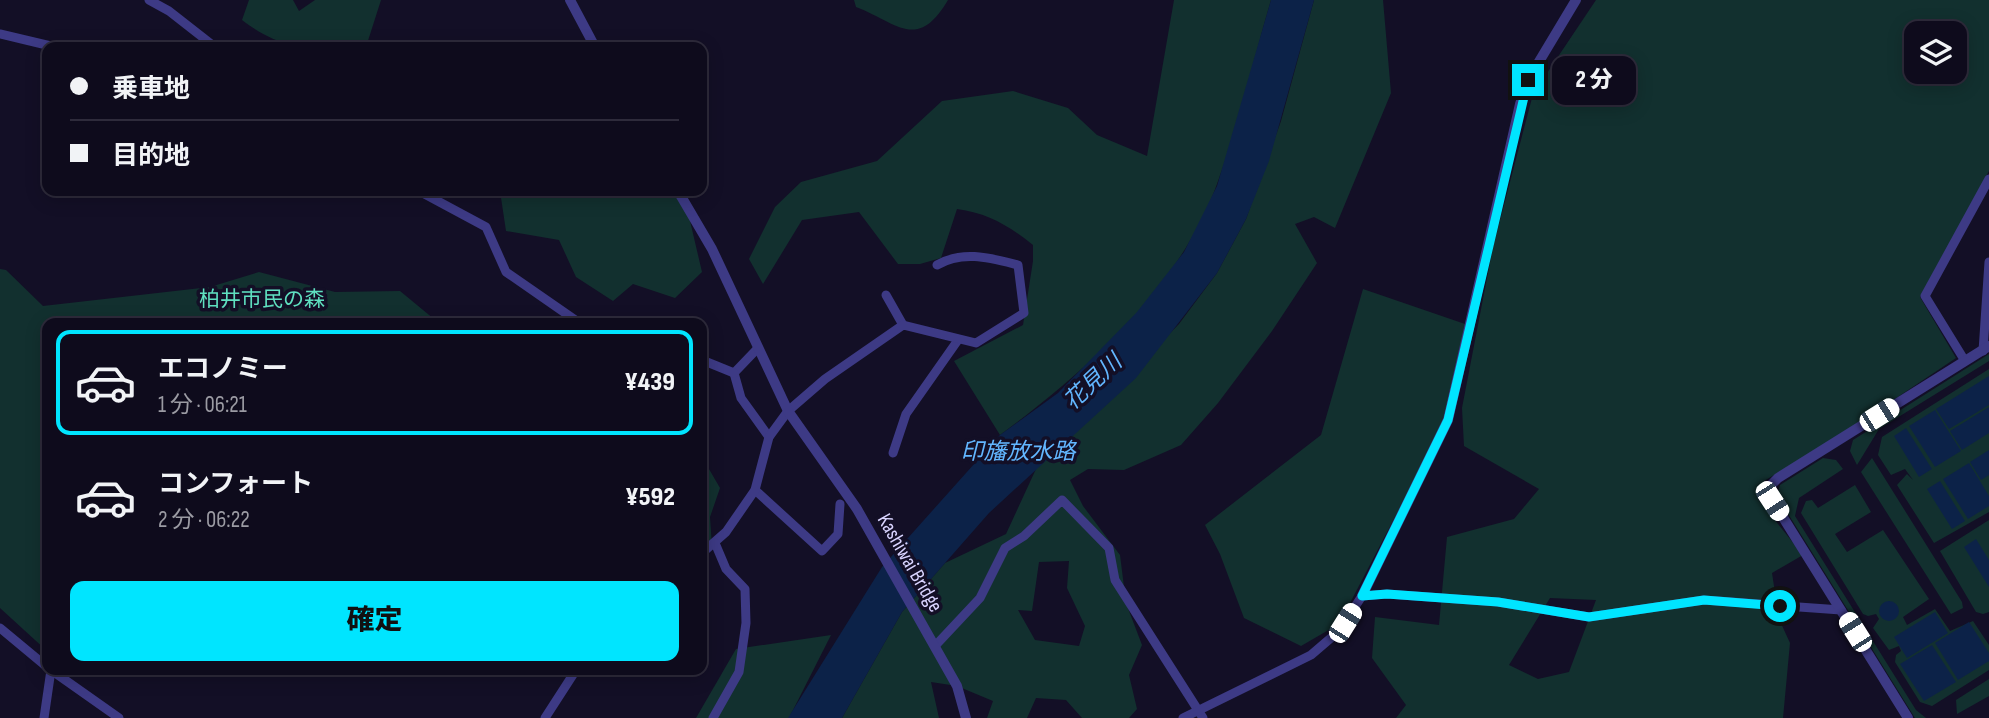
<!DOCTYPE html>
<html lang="ja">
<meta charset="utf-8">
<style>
body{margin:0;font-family:"Sofia Sans Condensed","Noto Sans JP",sans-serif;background:#1c1929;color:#f1f3f6;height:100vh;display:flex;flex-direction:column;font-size:26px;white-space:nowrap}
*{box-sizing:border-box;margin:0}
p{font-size:23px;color:#9b9ba3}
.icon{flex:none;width:38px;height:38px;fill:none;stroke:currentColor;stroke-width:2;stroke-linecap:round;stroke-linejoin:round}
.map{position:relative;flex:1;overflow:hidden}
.side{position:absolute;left:42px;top:318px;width:665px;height:357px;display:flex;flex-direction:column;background:#0e0b1c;border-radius:14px;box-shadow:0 4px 18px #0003,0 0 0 2px #2e2b3b}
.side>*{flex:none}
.hud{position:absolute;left:42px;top:42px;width:665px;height:154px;border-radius:14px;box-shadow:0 4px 18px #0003,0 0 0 2px #2e2b3b;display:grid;align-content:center;height:154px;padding:0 28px;background:#0e0b1c}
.controls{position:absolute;left:1904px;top:21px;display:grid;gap:14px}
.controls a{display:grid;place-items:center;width:63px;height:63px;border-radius:14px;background:#0e0b1c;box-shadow:0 4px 18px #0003,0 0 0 2px #2e2b3b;font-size:35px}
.end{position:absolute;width:32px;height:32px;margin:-16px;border:9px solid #00e5ff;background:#111;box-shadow:0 0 0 4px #111}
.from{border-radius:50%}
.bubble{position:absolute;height:49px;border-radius:14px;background:#0e0b1c;box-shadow:0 4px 18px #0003,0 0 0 2px #2e2b3b;font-size:23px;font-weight:800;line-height:49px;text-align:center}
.car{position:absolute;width:21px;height:42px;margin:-21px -10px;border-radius:9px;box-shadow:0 0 5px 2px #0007;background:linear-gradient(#fff 24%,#345 0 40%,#fff 0 76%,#345 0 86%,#fff 0)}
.hud b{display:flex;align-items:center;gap:24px;height:66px;font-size:26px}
.hud b+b{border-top:2px solid #2e2b3b}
.hud i{width:18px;height:18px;background:#f1f3f6}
ul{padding:12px 0 0;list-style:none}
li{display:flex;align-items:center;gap:21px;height:105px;margin:0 14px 10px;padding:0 14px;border:4px solid transparent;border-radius:14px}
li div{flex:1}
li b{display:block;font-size:26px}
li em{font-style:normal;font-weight:800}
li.on{border-color:#00e5ff}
li>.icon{width:63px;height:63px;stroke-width:1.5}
.primary-button{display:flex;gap:14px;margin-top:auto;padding:14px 28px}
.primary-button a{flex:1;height:80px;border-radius:14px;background:#00e5ff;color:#111;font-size:28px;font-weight:800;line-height:80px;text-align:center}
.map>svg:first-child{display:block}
</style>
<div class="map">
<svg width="1989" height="718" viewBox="0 0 1989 718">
<rect width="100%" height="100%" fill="#130f26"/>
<g fill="#12302f" fill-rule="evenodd">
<path d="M249 0H293L299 11 315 0H381L366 47C313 47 286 54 242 20Z"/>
<path d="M854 0H948C917 52 898 23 856 7Z"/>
<path d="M1174 0H1271C1253 61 1239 125 1217 184 1179 288 1087 371 1000 435L954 361 1023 325 1033 261V245C1009 226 988 213 957 209L941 258 920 264H898L859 212 802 220 763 284 749 259 775 207 801 182 877 161 942 101 1013 91 1068 108 1097 135 1147 156Z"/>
<path d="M1314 0H1383L1391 93 1335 228 1314 217 1295 224 1317 263 1272 331 1218 403 1181 445 1124 470 1088 469 1070 480 1083 506 1120 555 1126 603 1142 645 1129 675 1137 709 1129 718H1082L1066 700 1036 698 1027 718H987L993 701 957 686 931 682 939 718H842L902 612 945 563 1006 534 1036 469 1179 324 1217 273 1246 219 1281 121ZM1069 561 1067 588 1085 626 1079 646 1035 640 1018 610 1032 611 1039 562Z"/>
<path d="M1596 0H1989V171L1920 297 1956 358 1841 435 1764 481 1758 499 1803 555 1772 573 1779 619 1790 643 1783 718H1396L1406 705 1372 658 1375 617 1439 625 1447 537 1514 519 1539 489 1464 446 1462 408 1493 247 1533 94ZM1916 33H1955V72H1916ZM1550 598 1596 600 1569 672 1538 679 1509 665Z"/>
<path d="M500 191H683L702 272 675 298 633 284 613 301 576 277 559 240 506 231Z"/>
<path d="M0 269 6 270 43 306 210 287 259 272 335 292 400 291 440 324H47V651L0 608Z"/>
<path d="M1363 289 1465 324 1441 429 1339 624 1301 646 1244 618 1220 554 1205 525 1321 435Z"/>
<path d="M1989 354V361L1879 429 1857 465 1850 451 1853 440Z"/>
<path d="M1989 369V512L1934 543 1897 485 1907 474 1913 480 1905 469 1891 475 1878 455 1882 437Z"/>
<path d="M702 457 720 488 710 517 712 546 702 550Z"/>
<path d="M1823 458 1836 460 1843 469 1799 498 1795 516 1891 670 1916 710 1926 718H1915L1777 496 1780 485Z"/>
<path d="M1872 458 1962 602 1963 608 1951 614 1861 472Z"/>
<path d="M1855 485 1871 512 1835 534 1847 552 1883 530 1929 599 1903 617 1907 625 1935 609 1950 631 1973 621 1989 645V670L1932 706 1920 702 1895 662 1896 655 1901 651 1899 646 1889 650 1873 628 1879 619 1876 614 1868 616 1863 614 1801 513 1806 501 1812 500 1818 508Z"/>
<path d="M1989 520V612L1983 614 1976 612 1940 551Z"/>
<path d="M831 635 789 718H696L736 649Z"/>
<path d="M1989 679V696L1957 714 1956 700Z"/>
</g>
<g fill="#0c2248">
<path d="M1271 0H1314L1269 161 1246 219 1217 273 1136 378 989 513 902 612 842 718H788L882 567 1000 435 1058 393 1137 312 1184 252 1217 186Z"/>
<path d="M1989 376V405L1949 429 1936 409Z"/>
<path d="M1989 407V433L1962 450 1950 431Z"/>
<path d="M1935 410 1961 451 1935 467 1909 426Z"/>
<path d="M1906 428 1932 469 1919 477 1894 436Z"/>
<path d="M1989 450V475L1981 480 1970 462Z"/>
<path d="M1969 463 1989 496V506L1968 519 1943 479Z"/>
<path d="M1940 481 1965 521 1952 529 1927 489Z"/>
<path d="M1976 539 1989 560V587L1964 547Z"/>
<circle cx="1889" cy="611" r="10"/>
<path d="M1935 612 1948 633 1907 658 1894 637Z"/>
<path d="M1969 622 1989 653V661L1958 680 1935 643Z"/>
<path d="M1932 645 1956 682 1924 701 1900 664Z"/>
</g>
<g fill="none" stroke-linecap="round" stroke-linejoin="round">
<g stroke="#3d3a85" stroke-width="9">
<path d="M149 0 169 11 215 47"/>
<path d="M0 34 55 47"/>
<path d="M419 191 486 227 506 272 581 324"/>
<path d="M886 295 903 325"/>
<path d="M758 348 734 373 741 398 769 437"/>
<path d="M1983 351 1989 262"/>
<path d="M702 360 734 373"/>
<path d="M1965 361 1925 296 1989 179"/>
<path d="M893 453 906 414 958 340"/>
<path d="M755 490 822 551 838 534 840 504"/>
<path d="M702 553 726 532 755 490 769 437 788 411 825 379 903 325 976 343 1024 313 1018 265C990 258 963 250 937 265"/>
<path d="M0 628 47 667"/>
<path d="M935 646 980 598 1005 548 1024 536 1062 500 1109 548 1115 580 1203 718"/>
<path d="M51 670 119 718"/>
<path d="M44 718 51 670"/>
<path d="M545 718 576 670"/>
<path d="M713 718 739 672 746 623 745 589 726 569 715 543"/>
<path d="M1183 718 1311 655 1339 631 1362 596 1387 594 1498 602 1589 617 1704 600 1841 610"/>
</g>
<g stroke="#3d3a85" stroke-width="10">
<path d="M570 0 595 47"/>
<path d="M678 191 712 249 788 411 857 509 957 686 966 718"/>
<path d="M1362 596 1448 420 1520 104 1528 80 1576 0"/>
<path d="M1908 718 1766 490 1778 478 1989 346"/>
</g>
</g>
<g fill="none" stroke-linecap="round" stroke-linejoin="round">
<path stroke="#00e5ff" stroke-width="9" d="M1528 80 1448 420 1362 596 1387 594 1498 602 1589 617 1704 600 1780 606"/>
</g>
<g text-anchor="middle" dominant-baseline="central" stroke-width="7" stroke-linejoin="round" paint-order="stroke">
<g font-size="21" fill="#5fe0c0" stroke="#130f26">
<text x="262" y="299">柏井市民の森</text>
</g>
<g font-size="21" fill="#d9d4ff" stroke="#130f26">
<text transform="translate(910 563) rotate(60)">Kashiwai Bridge</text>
</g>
<g font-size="23" font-style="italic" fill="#62b6ff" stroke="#130f26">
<text transform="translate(1093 382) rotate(-43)">花見川</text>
<text x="1018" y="452">印旛放水路</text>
</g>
</g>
</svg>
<div class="controls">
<a><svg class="icon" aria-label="layers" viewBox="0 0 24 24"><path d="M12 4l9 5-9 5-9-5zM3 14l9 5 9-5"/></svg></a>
</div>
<i class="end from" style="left:1780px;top:606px"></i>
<i class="end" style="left:1528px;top:80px"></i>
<div class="bubble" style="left:1552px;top:56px;width:84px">2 分</div>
<i class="car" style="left:1879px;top:415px;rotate:58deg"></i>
<i class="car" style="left:1772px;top:501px;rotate:147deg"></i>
<i class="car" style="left:1345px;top:623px;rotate:32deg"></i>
<i class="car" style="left:1855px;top:632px;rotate:328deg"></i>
<div class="hud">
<b><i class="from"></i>乗車地</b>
<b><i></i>目的地</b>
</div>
<section class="side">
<ul>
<li class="on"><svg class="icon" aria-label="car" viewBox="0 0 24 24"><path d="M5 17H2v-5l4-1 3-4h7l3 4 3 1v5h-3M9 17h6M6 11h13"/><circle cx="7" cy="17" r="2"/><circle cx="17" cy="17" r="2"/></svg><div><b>エコノミー</b><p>1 分 · 06:21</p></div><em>¥439</em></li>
<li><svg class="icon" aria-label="car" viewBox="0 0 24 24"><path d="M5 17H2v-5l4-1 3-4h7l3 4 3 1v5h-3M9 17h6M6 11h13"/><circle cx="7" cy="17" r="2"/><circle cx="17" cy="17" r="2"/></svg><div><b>コンフォート</b><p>2 分 · 06:22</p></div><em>¥592</em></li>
</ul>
<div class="primary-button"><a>確定</a></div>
</section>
</div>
